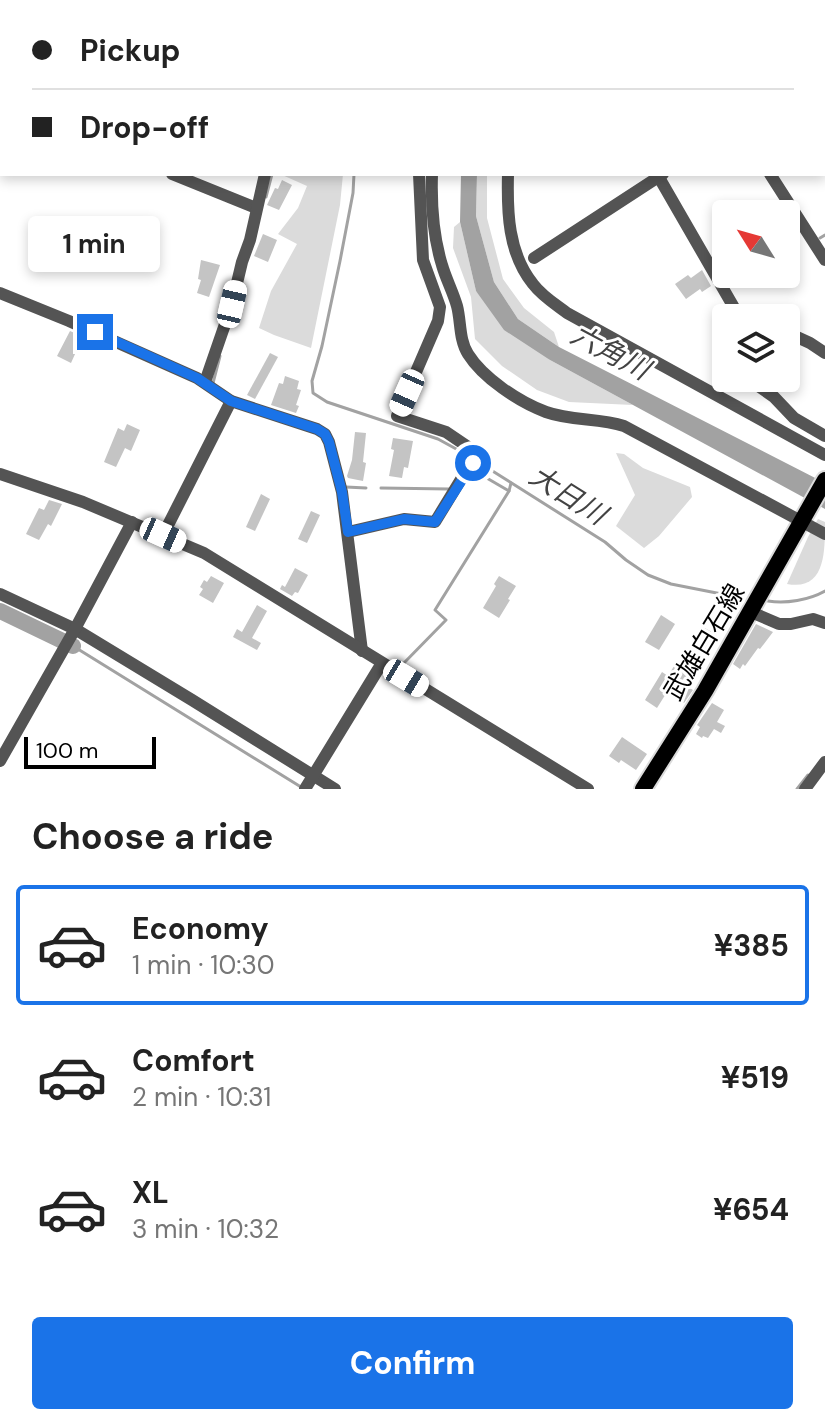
<!DOCTYPE html>
<meta charset="utf-8">
<style>
body{margin:0;font-family:"DM Sans","Noto Sans JP",sans-serif;background:#f2f2f2;color:#222;height:100vh;display:flex;flex-direction:column;font-size:30px;white-space:nowrap}
*{box-sizing:border-box;margin:0}
p{font-size:26px;color:#767676}
.icon{flex:none;width:44px;height:44px;fill:none;stroke:currentColor;stroke-width:2;stroke-linecap:round;stroke-linejoin:round}
.map{position:relative;height:789px;overflow:hidden}
.panel{display:flex;flex-direction:column;background:#fff;flex:1}
.panel>*{flex:none}
.hud{position:absolute;left:0px;top:0px;width:826px;height:176px;box-shadow:0 4px 12px #0003;display:grid;align-content:center;height:176px;padding:0 32px;background:#fff}
.needle{width:52px;rotate:307deg}
.buttons{position:absolute;left:712px;top:200px;display:grid;gap:16px}
.buttons a{display:grid;place-items:center;width:88px;height:88px;border-radius:8px;background:#fff;box-shadow:0 4px 12px #0003;font-size:40px}
.scale{position:absolute;left:24px;bottom:20px;width:132px;box-sizing:border-box;padding-left:8px;border:4px solid #000;border-top:0;font-size:22px;line-height:28px;white-space:nowrap;color:#000;-webkit-text-stroke:6px #fff;paint-order:stroke}
.end{position:absolute;width:36px;height:36px;margin:-18px;border:10px solid #1a73e8;background:#fff;box-shadow:0 0 0 4px #fff}
.from{border-radius:50%}
.bubble{position:absolute;height:56px;border-radius:8px;background:#fff;box-shadow:0 4px 12px #0003;font-size:26px;font-weight:700;line-height:56px;text-align:center}
.car{position:absolute;width:24px;height:48px;margin:-24px -12px;border-radius:10px;box-shadow:0 0 6px 2px #0007;background:linear-gradient(#fff 24%,#345 0 40%,#fff 0 76%,#345 0 86%,#fff 0)}
.hud b{display:flex;align-items:center;gap:28px;height:76px;font-size:30px}
.hud b+b{border-top:2px solid #e0e0e0}
.hud i{width:20px;height:20px;background:#222}
ul{padding:0;list-style:none}
li{display:flex;align-items:center;gap:24px;height:120px;margin:0 16px 12px;padding:0 16px;border:4px solid transparent;border-radius:8px}
li div{flex:1}
li b{display:block;font-size:30px}
li em{font-style:normal;font-weight:700}
li.on{border-color:#1a73e8}
li>.icon{width:72px;height:72px;stroke-width:1.5}
h2{padding:0 32px;font-size:36px;line-height:96px}
.cta{display:flex;gap:16px;margin-top:auto;padding:16px 32px}
.cta a{flex:1;height:92px;border-radius:8px;background:#1a73e8;color:#fff;font-size:32px;font-weight:700;line-height:92px;text-align:center}
.map>svg:first-child{display:block}
</style>
<div class="map">
<svg width="825" height="789" viewBox="0 0 825 789">
<rect width="100%" height="100%" fill="#fff"/>
<g fill="#dbdbdb">
<path d="M280 174H343L340 205 311 348 274 335 259 328 271 291 297 244 278 234 298 208 307 186Z"/>
<path d="M477 174H487V218L503 279 524 308 554 332 559 347 518 319 494 282 476 216Z"/>
<path d="M460 222 476 291 550 360 633 405 569 402 537 390 502 366 475 339 471 297 453 248 454 227Z"/>
<path d="M616 453 624 454 643 468 690 487 692 497 659 536 644 548 616 526 635 495Z"/>
<path d="M818 519 825 522C825 553 825 591 787 584L808 537Z"/>
</g>
<path fill="#a2a2a2" d="M461 174H477L476 216 494 282 518 319 559 347 825 483V509L550 360 504 330 476 291 460 222Z"/>
<g fill="none" stroke-linecap="round" stroke-linejoin="round">
<g stroke="#a2a2a2" stroke-width="3">
<path d="M335 0 336 2"/>
<path d="M677 2 680 0"/>
<path d="M354 174 353 193 340 261 322 346 312 381 313 393 327 402 438 439 469 456"/>
<path d="M266 197 272 174"/>
<path d="M820 238 825 235"/>
<path d="M213 383 220 356"/>
<path d="M475 460 605 542 626 560 648 575 671 584 742 598"/>
<path d="M473 470 509 491"/>
<path d="M346 487 366 488"/>
<path d="M381 488 449 489"/>
<path d="M768 601C786 604 809 600 825 591"/>
<path d="M73 646 301 787"/>
<path d="M401 666 446 620 435 610 509 491 511 483"/>
<path d="M797 789 808 775"/>
</g>
<path stroke="#a2a2a2" stroke-width="16" d="M0 611 73 646"/>
</g>
<g fill="#c4c4c4">
<path d="M282 180 292 185 279 210 267 205 275 188 278 189Z"/>
<path d="M263 234 277 240 268 262 254 256Z"/>
<path d="M201 260 220 265 209 297 197 293 201 280 198 279Z"/>
<path d="M702 270 711 286 702 292 700 289 686 299 675 284 688 275 691 278Z"/>
<path d="M70 331 86 338 83 344 80 343 71 363 57 356Z"/>
<path d="M270 353 278 357 255 399 247 395Z"/>
<path d="M285 376 299 381 297 389 301 390 296 405 299 406 296 413 271 405 279 383 283 384Z"/>
<path d="M127 424 140 430 131 451 125 448 116 467 104 462 118 428 124 431Z"/>
<path d="M355 432 366 433 363 462 366 463 363 481 348 478 347 476 352 460Z"/>
<path d="M393 438 413 441 408 468 404 467 402 478 389 476 394 450 391 449Z"/>
<path d="M261 494 270 499 255 531 246 527Z"/>
<path d="M49 500 62 504 51 526 48 524 39 540 26 534 39 508 44 510Z"/>
<path d="M311 511 320 515 307 543 298 539Z"/>
<path d="M295 568 308 575 298 593 295 592 292 596 280 589 282 585 285 587Z"/>
<path d="M211 576 224 583 213 603 199 595 203 589 200 587 204 580 207 582Z"/>
<path d="M499 576 516 586 508 599 510 600 499 618 483 608 496 586 494 584Z"/>
<path d="M257 605 267 611 252 638 261 643 257 650 233 637 237 629 242 632Z"/>
<path d="M661 615 675 624 659 650 645 642Z"/>
<path d="M756 624 773 632 760 649 758 648 745 666 743 664 740 669 733 664Z"/>
<path d="M703 627 717 635 702 658 689 650Z"/>
<path d="M677 661 691 669 682 683 693 690 684 703 667 692 657 708 645 700 662 672 668 676Z"/>
<path d="M712 703 724 710 717 722 725 726 721 733 714 729 708 738 703 736 702 738 696 734 700 727 697 725Z"/>
<path d="M622 737 647 754 636 770 621 760 619 763 609 756Z"/>
</g>
<g fill="none" stroke-linecap="round" stroke-linejoin="round">
<g stroke="#dbdbdb" stroke-width="20">
<path id="major" d="M643 789 705 691 825 480"/>
</g>
<g stroke="#545454" stroke-width="12">
<path d="M415 0 416 2"/>
<path d="M500 0V2"/>
<path d="M556 0 557 2"/>
<path d="M30 2 31 0"/>
<path d="M68 2H79"/>
<path d="M0 4H2"/>
<path d="M824 69 825 68"/>
<path d="M0 82 2 76"/>
<path d="M0 105 2 106"/>
<path d="M172 174 256 208"/>
<path d="M432 174C431 205 433 236 442 265 446 279 453 292 457 306 461 321 459 340 468 354 483 378 519 402 546 412 571 421 599 418 624 426L825 534"/>
<path d="M508 174C507 212 508 253 533 284 542 296 555 304 567 313L825 455"/>
<path d="M657 174 736 311 751 318"/>
<path d="M770 174 825 260"/>
<path d="M534 258 663 174"/>
<path d="M0 293 69 321 197 378 231 401 317 429 325 434 329 442 342 492 362 651"/>
<path d="M786 332 810 343 825 353"/>
<path d="M755 378 754 383 774 397 794 418 825 436"/>
<path d="M205 382 232 304 242 262 250 240 265 174"/>
<path d="M0 474 83 502 204 553 588 789"/>
<path d="M348 532 404 519 435 522 477 453 446 432 397 416 438 321 440 307 423 260 419 174"/>
<path d="M163 535 231 401"/>
<path d="M0 594 75 629 192 700 335 789"/>
<path d="M751 612 779 624H791L813 619 825 623"/>
<path d="M0 761 75 629 132 522"/>
<path d="M305 789 382 663"/>
<path d="M805 789 825 762"/>
</g>
<use href="#major" stroke="#000" stroke-width="16"/>
</g>
<g fill="none" stroke-linecap="round" stroke-linejoin="round">
<path stroke="#1a73e8" stroke-width="10" d="M95 332 197 378 231 401 317 429 325 434 329 442 342 492 348 532 404 519 435 522 473 463"/>
</g>
<g text-anchor="middle" dominant-baseline="central" stroke-width="6" stroke-linejoin="round" paint-order="stroke">
<g font-size="26" fill="#000" stroke="#fff">
<text transform="translate(704 642) rotate(-59)">武雄白石線</text>
</g>
<g font-size="28" font-style="italic" fill="#434343" stroke="#fff">
<text transform="translate(610 352) rotate(28)">六角川</text>
<text transform="translate(568 495) rotate(32)">大日川</text>
</g>
</g>
</svg>
<div class="buttons">
<a><svg class="needle" viewBox="-14 -14 28 28"><path d="M0-13l5 13h-10z" fill="#e53935"/><path d="M0 13l5-13h-10z" fill="#767676"/></svg></a>
<a><svg class="icon" aria-label="layers" viewBox="0 0 24 24"><path d="M12 4l9 5-9 5-9-5zM3 14l9 5 9-5"/></svg></a>
</div>
<div class="scale">100 m</div>
<i class="end from" style="left:473px;top:463px"></i>
<i class="end" style="left:95px;top:332px"></i>
<div class="bubble" style="left:28px;top:216px;width:132px">1 min</div>
<i class="car" style="left:232px;top:304px;rotate:13deg"></i>
<i class="car" style="left:407px;top:393px;rotate:204deg"></i>
<i class="car" style="left:163px;top:535px;rotate:114deg"></i>
<i class="car" style="left:406px;top:678px;rotate:121deg"></i>
<div class="hud">
<b><i class="from"></i>Pickup</b>
<b><i></i>Drop-off</b>
</div>
</div>
<section class="panel">
<h2>Choose a ride</h2>
<ul>
<li class="on"><svg class="icon" aria-label="car" viewBox="0 0 24 24"><path d="M5 17H2v-5l4-1 3-4h7l3 4 3 1v5h-3M9 17h6M6 11h13"/><circle cx="7" cy="17" r="2"/><circle cx="17" cy="17" r="2"/></svg><div><b>Economy</b><p>1 min · 10:30</p></div><em>¥385</em></li>
<li><svg class="icon" aria-label="car" viewBox="0 0 24 24"><path d="M5 17H2v-5l4-1 3-4h7l3 4 3 1v5h-3M9 17h6M6 11h13"/><circle cx="7" cy="17" r="2"/><circle cx="17" cy="17" r="2"/></svg><div><b>Comfort</b><p>2 min · 10:31</p></div><em>¥519</em></li>
<li><svg class="icon" aria-label="car" viewBox="0 0 24 24"><path d="M5 17H2v-5l4-1 3-4h7l3 4 3 1v5h-3M9 17h6M6 11h13"/><circle cx="7" cy="17" r="2"/><circle cx="17" cy="17" r="2"/></svg><div><b>XL</b><p>3 min · 10:32</p></div><em>¥654</em></li>
</ul>
<div class="cta"><a>Confirm</a></div>
</section>
